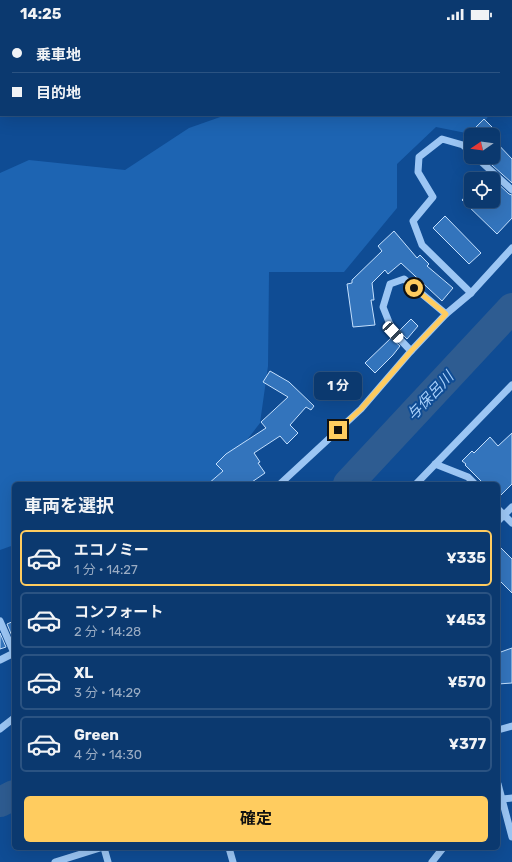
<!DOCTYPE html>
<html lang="ja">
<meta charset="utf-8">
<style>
body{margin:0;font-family:Rubik,"Noto Sans JP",sans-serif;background:#194477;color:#f1f3f6;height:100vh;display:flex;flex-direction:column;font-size:15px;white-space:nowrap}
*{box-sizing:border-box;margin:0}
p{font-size:13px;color:#9aacc3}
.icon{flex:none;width:22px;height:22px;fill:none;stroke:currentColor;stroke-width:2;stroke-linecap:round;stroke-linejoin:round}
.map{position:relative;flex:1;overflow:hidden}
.panel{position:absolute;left:12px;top:454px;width:488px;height:368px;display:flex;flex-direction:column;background:#0b396f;border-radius:6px;box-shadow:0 4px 16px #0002,0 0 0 1px #2b5382}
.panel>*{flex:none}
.hud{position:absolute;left:0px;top:0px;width:512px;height:88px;box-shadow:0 4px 16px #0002,0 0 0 1px #2b5382;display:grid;align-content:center;height:88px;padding:0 12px;background:#0b396f}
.needle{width:26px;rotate:257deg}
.controls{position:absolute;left:464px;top:100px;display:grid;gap:8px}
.controls a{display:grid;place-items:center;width:36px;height:36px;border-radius:6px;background:#0b396f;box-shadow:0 4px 16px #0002,0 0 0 1px #2b5382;font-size:20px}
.end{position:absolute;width:18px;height:18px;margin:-9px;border:5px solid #ffcc5f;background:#111;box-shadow:0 0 0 2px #111}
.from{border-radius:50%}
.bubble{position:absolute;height:28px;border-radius:6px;background:#0b396f;box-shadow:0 4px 16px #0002,0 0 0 1px #2b5382;font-size:13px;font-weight:700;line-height:28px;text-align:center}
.car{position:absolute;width:12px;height:24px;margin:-12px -6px;border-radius:5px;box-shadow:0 0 3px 1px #0007;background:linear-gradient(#fff 24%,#345 0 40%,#fff 0 76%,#345 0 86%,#fff 0)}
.hud b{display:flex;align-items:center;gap:14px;height:38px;font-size:15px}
.hud b+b{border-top:1px solid #2b5382}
.hud i{width:10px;height:10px;background:#f1f3f6}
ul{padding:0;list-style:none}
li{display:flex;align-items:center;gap:12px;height:56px;margin:0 8px 6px;padding:0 4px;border:2px solid #2b5382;border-radius:6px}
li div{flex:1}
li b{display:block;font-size:15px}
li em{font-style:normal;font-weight:700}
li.selected{border-color:#ffcc5f}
li>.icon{width:36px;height:36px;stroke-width:1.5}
h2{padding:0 12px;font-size:18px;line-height:48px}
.cta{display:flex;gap:8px;margin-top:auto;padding:8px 12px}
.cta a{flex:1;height:46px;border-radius:6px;background:#ffcc5f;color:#111;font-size:16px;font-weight:700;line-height:46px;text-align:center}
.status{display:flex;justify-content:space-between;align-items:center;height:28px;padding:0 20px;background:#0b396f;direction:ltr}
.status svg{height:11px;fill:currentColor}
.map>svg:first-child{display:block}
</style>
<div class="status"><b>14:25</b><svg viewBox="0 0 49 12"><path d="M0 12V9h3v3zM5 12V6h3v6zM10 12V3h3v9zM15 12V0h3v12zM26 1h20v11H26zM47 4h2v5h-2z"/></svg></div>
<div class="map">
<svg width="512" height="834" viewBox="0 0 512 834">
<rect width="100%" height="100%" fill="#0f4c94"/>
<g fill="#1d64b2">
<path d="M386 0H512V53L511 54V1H386Z"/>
<path d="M226 87H489L476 107 436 99 397 136V180L344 244H269L268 338 260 395 226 439 210 456H14V517L0 522V145L29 132 125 142 189 100Z"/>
</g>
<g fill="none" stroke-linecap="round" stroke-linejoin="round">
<g stroke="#2e5c91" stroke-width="30">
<path d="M348 456 512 280"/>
<path d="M0 774 14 767"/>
</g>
</g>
<g fill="#3374bc" stroke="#c4e0fe">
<path d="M484 91 495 102 490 107H471V117L464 111Z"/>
<path d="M493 111 512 131V155L483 129H493Z"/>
<path d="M486 145 493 151H481Z"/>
<path d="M493 151 509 166 512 167V190L497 206 462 172 471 162V173H493Z"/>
<path d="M445 188 481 225 469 236 433 200Z"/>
<path d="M394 203 417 230 420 227 429 236 427 238 453 260 442 273 401 235 388 246 385 242 372 255 374 272H371L375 297 353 299 347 256 352 255V252L382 223 378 218Z"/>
<path d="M411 291 418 298 407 311 399 303Z"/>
<path d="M391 310 400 318 393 327 375 345 365 335Z"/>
<path d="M270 343 289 354 314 378 311 382 306 379 290 397 298 405 287 416 280 408 254 425 260 434 258 435 265 445 249 456H208L223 443 216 436 226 426 266 400 261 394 288 369 263 354Z"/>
<path d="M512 405V456L498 470V456H484L465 437 466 436 462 433 472 423 474 425 490 409 498 418Z"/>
<path d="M498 517 512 531V565L498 551Z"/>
<path d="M14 593V613L7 596Z"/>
<path d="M0 605 6 619 0 621Z"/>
<path d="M512 620V655L498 656V625Z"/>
</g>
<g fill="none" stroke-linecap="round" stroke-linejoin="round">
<g stroke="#9cc6f4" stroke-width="7">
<path d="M476 129 512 162"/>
<path d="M471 265 422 217 413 193 433 169 418 144 419 129 442 111 463 117 471 124"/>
<path d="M411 323 393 304 383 279 390 256 404 251 446 286"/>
<path d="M435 436 468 449 475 456"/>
<path d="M280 456 361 381 411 323 446 286 471 265 512 220"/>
<path d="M416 456 512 357"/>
<path d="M498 481 512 495"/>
<path d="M498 493 512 479"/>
<path d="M0 593 14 625"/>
<path d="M0 632 14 625"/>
<path d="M0 701 14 690"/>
<path d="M498 702 512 698"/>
<path d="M498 756 512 809"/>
<path d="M498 773 502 771 512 770"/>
<path d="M104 820 108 834"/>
<path d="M229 820 233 834"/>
<path d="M55 834 100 820"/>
<path d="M432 834 443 820"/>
</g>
</g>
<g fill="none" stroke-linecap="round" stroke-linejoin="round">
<path stroke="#ffcc5f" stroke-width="5" d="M338 402 361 381 411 323 446 286 414 260"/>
</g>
<g text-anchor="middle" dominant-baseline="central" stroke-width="4" stroke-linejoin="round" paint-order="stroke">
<g font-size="15" font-style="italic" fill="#a8d0fb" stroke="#0f4c94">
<text transform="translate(430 368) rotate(-47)">与保呂川</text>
</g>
</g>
</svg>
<div class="controls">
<a><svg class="needle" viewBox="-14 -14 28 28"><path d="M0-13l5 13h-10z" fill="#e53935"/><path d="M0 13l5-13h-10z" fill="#9aacc3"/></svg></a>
<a><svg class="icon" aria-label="locate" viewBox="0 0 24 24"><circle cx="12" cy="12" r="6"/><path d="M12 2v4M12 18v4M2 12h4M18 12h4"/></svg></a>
</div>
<i class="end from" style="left:414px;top:260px"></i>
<i class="end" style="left:338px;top:402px"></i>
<div class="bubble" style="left:314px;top:344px;width:48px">1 分</div>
<i class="car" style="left:393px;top:304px;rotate:137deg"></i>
<div class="hud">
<b><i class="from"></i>乗車地</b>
<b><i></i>目的地</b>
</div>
<section class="panel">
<h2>車両を選択</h2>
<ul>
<li class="selected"><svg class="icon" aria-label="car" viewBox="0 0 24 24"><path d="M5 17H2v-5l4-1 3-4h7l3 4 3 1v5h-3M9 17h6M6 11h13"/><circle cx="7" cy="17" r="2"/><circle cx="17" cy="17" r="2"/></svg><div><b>エコノミー</b><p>1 分 · 14:27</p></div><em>¥335</em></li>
<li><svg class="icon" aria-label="car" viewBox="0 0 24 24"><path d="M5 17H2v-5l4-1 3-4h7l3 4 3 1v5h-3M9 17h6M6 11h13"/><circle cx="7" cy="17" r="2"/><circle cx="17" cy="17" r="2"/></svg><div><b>コンフォート</b><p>2 分 · 14:28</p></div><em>¥453</em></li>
<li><svg class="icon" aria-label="car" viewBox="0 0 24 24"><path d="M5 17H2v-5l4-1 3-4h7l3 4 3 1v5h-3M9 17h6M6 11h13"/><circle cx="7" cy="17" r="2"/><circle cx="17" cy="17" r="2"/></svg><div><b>XL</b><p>3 分 · 14:29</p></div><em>¥570</em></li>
<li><svg class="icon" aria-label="car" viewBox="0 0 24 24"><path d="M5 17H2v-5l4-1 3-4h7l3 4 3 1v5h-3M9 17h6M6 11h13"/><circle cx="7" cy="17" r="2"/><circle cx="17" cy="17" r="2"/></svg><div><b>Green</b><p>4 分 · 14:30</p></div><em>¥377</em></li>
</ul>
<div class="cta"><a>確定</a></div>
</section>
</div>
